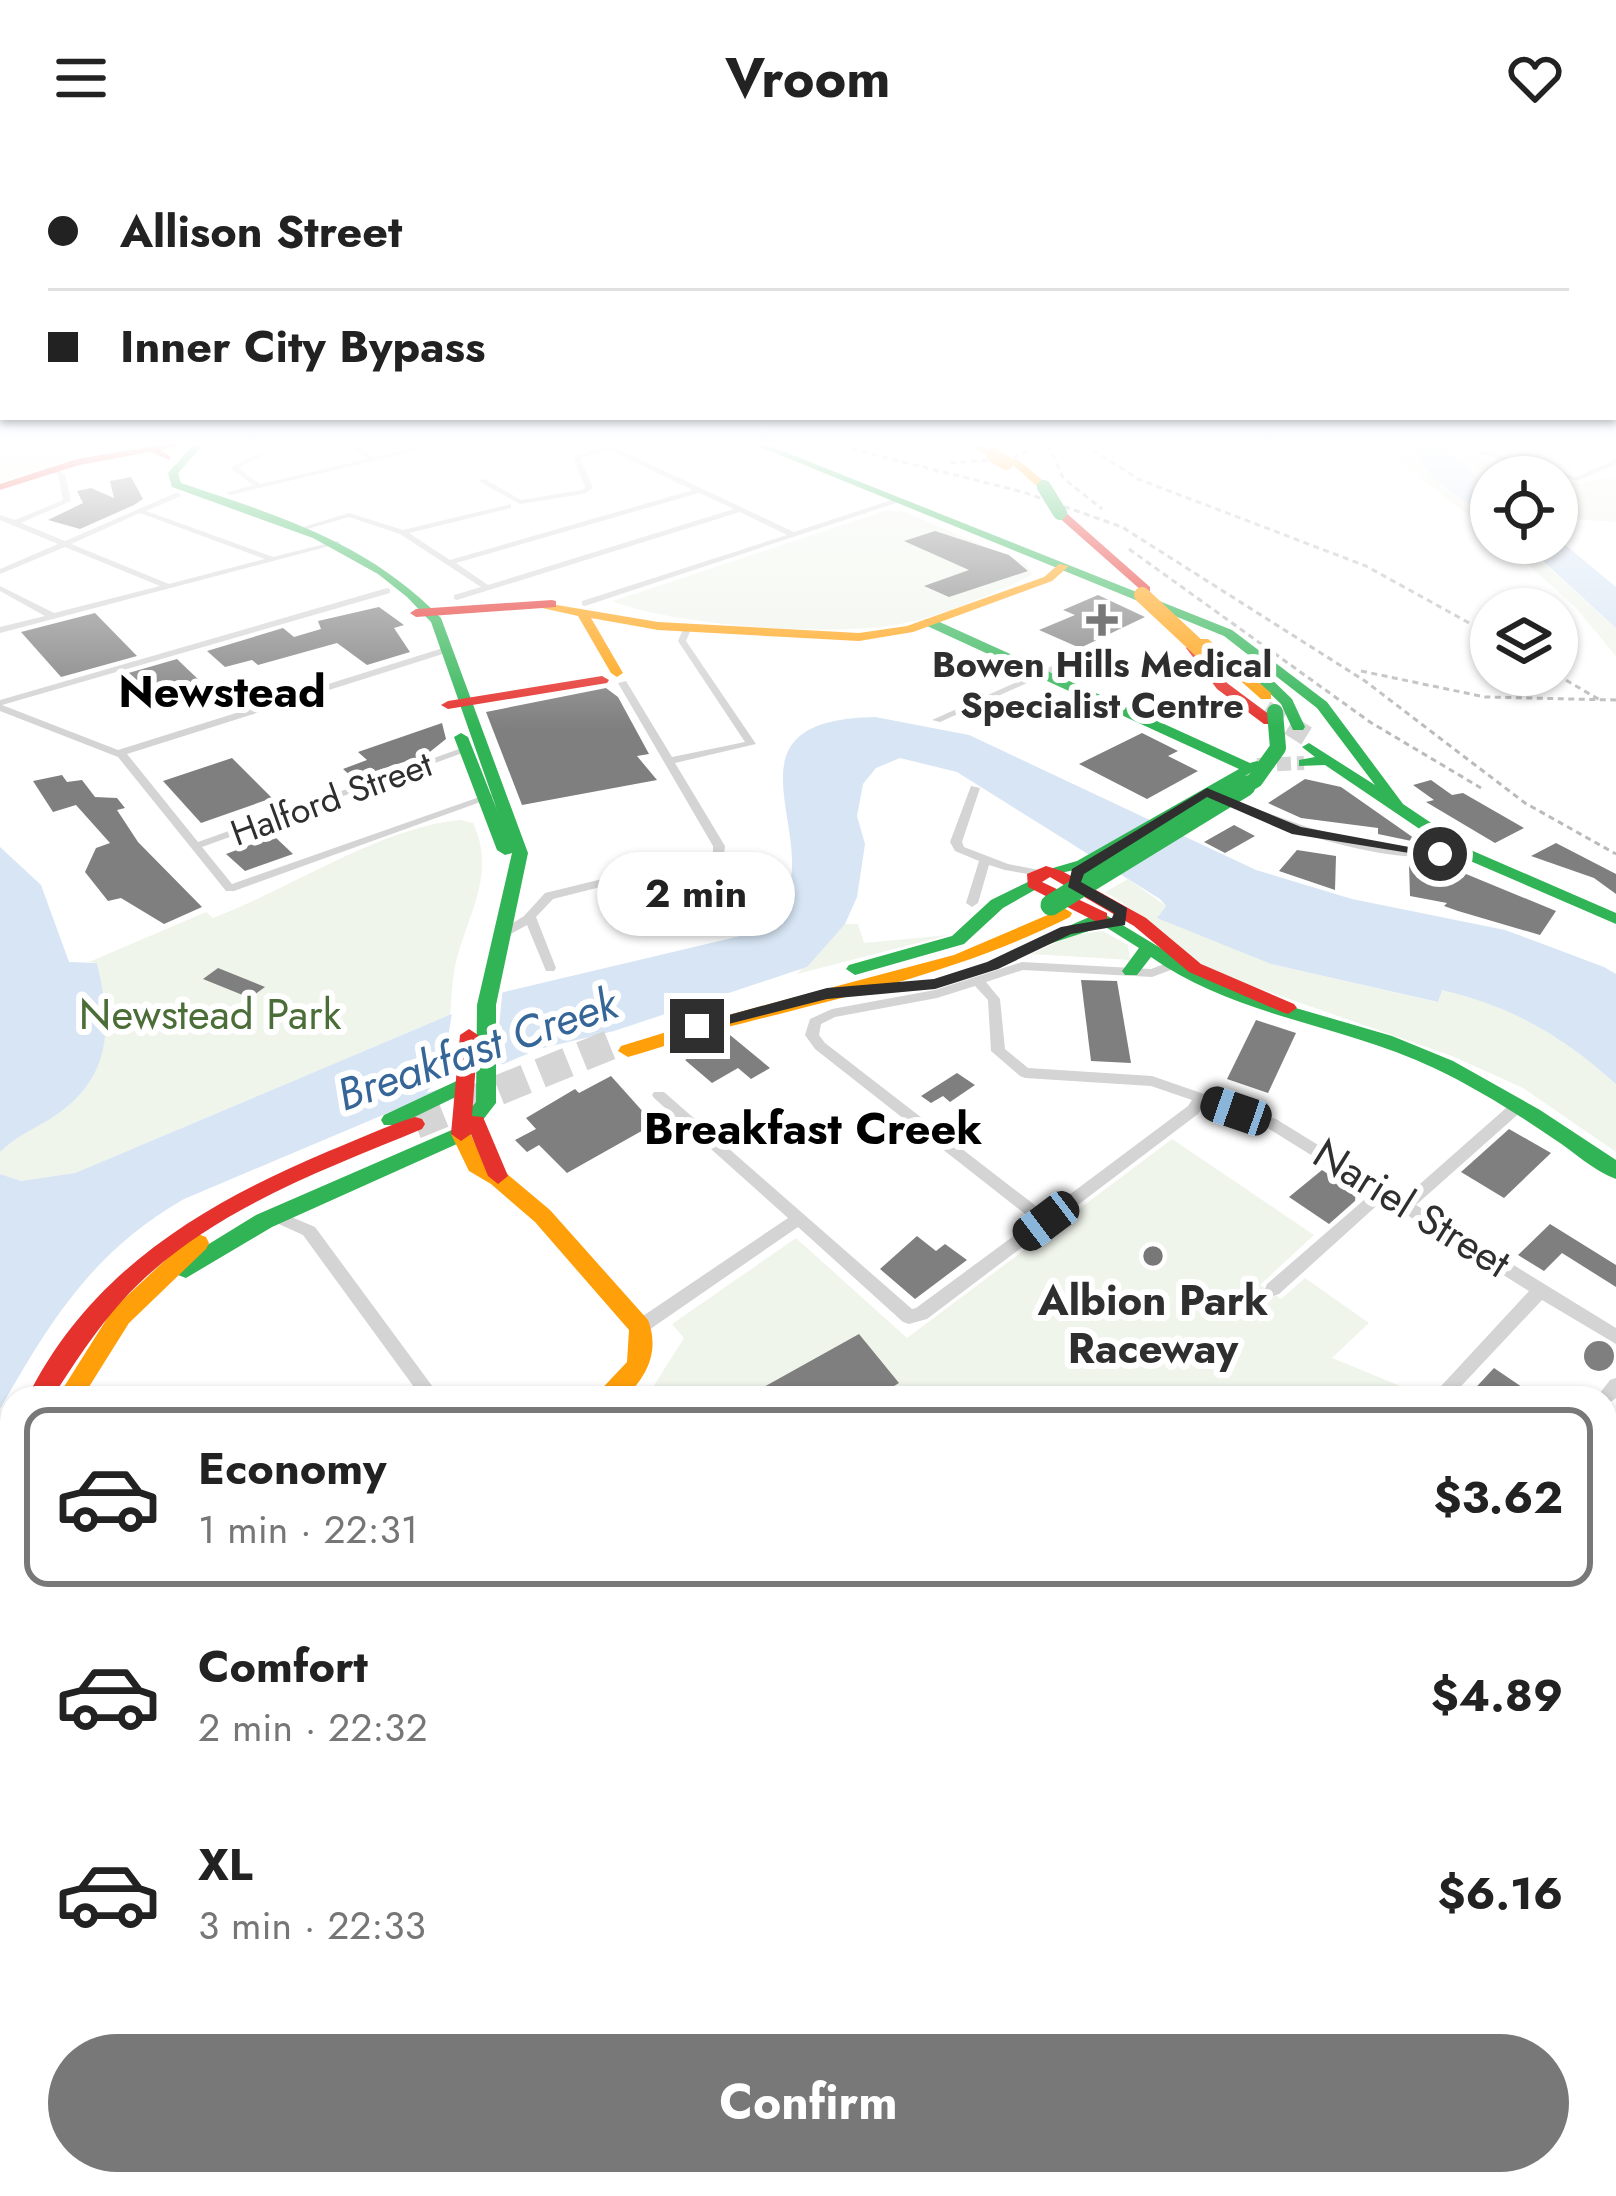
<!DOCTYPE html>
<meta charset="utf-8">
<style>
body{margin:0;font-family:Jost,sans-serif;background:#f6f6f6;color:#222;height:100vh;display:flex;flex-direction:column;font-size:45px;white-space:nowrap}
*{box-sizing:border-box;margin:0}
p{font-size:39px;color:#767676}
.icon{flex:none;width:66px;height:66px;fill:none;stroke:currentColor;stroke-width:2;stroke-linecap:round;stroke-linejoin:round}
.map{position:relative;flex:1;overflow:hidden}
.side{position:absolute;left:0px;top:1230px;width:1617px;height:810px;display:flex;flex-direction:column;background:#fff;border-radius:36px 36px 0 0;box-shadow:0 3px 9px #0004}
.side>*{flex:none}
.hud{position:absolute;left:0px;top:0px;width:1617px;height:264px;box-shadow:0 3px 9px #0004;display:grid;align-content:center;height:264px;padding:0 48px;background:#fff}
.controls{position:absolute;left:1470px;top:300px;display:grid;gap:24px}
.controls a{display:grid;place-items:center;width:108px;height:108px;border-radius:50%;background:#fff;box-shadow:0 3px 9px #0004;font-size:60px}
.end{position:absolute;width:54px;height:54px;margin:-27px;border:15px solid #2f2f2f;background:#fff;box-shadow:0 0 0 6px #fff}
.from{border-radius:50%}
.bubble{position:absolute;height:84px;border-radius:42px;background:#fff;box-shadow:0 3px 9px #0004;font-size:39px;font-weight:700;line-height:84px;text-align:center}
.car{position:absolute;width:36px;height:72px;margin:-36px -18px;border-radius:15px;box-shadow:0 0 9px 3px #0007;background:linear-gradient(#222 24%,#8ab4d8 0 40%,#222 0 76%,#8ab4d8 0 86%,#222 0)}
.hud b{display:flex;align-items:center;gap:42px;height:114px;font-size:45px}
.hud b+b{border-top:3px solid #e0e0e0}
.hud i{width:30px;height:30px;background:#222}
ul{padding:21px 0 0;list-style:none}
li{display:flex;align-items:center;gap:36px;height:180px;margin:0 24px 18px;padding:0 24px;border:6px solid transparent;border-radius:24px}
li div{flex:1}
li b{display:block;font-size:45px}
li em{font-style:normal;font-weight:700}
li.selected{border-color:#787878}
li>.icon{width:108px;height:108px;stroke-width:1.5}
.cta{display:flex;gap:24px;margin-top:auto;padding:24px 48px}
.cta a{flex:1;height:138px;border-radius:72px;background:#787878;color:#fff;font-size:48px;font-weight:700;line-height:138px;text-align:center}
header{display:flex;justify-content:space-between;align-items:center;height:156px;padding:0 48px;background:#fff;font-size:54px;font-weight:700}
.map>svg:first-child{display:block}
</style>
<header><svg class="icon" aria-label="menu" viewBox="0 0 24 24"><path d="M4 6h16M4 12h16M4 18h16"/></svg>Vroom<svg class="icon" aria-label="heart" viewBox="0 0 24 24"><path d="M12 20l-8-8c-3-5 5-10 8-4 3-6 11-1 8 4z"/></svg></header>
<div class="map">
<svg width="1616" height="2040" viewBox="0 0 1616 2040">
<rect width="100%" height="100%" fill="#fff"/>
<g fill="#f0f5eb">
<path d="M1377 288H1410L1432 322 1491 364V377Z"/>
<path d="M1443 288H1489L1476 293 1477 299 1554 321H1491V334Z"/>
<path d="M53 290 73 302 0 325V300Z"/>
<path d="M1604 321 1616 324V366L1557 362V322L1583 328Z"/>
<path d="M888 354 905 356 1026 408 1032 419C993 438 943 460 900 468 837 481 672 470 613 445Z"/>
<path d="M1523 404 1542 406 1616 472V500L1575 451Z"/>
<path d="M460 664 473 667C496 716 470 754 457 802 452 820 452 840 450 859L75 1017 21 1025 0 1018V996C19 977 43 970 63 954 114 915 110 862 97 807L89 806 206 756 213 762C288 734 381 671 460 664Z"/>
<path d="M1128 723 1166 750 1158 761 1271 808 1437 846 1441 833C1511 850 1562 880 1616 928V996L1523 932 1452 900 1218 818C1177 794 1147 760 1105 736Z"/>
<path d="M845 768H858L864 787 949 779 797 818Z"/>
<path d="M1103 775 1128 789 1130 804 1031 798 1073 779Z"/>
<path d="M1172 983 1314 1079 1260 1129 1281 1143 1305 1122 1369 1167 1332 1202 1420 1238 1416 1242H646L684 1182 672 1168 796 1082 907 1182Z"/>
<path d="M1605 1348 1616 1356V2040H201L197 2028H1605Z"/>
</g>
<g fill="#d7e5f4">
<path d="M1410 288H1443L1491 334V364L1432 322Z"/>
<path d="M1557 382 1616 431V472L1523 387H1557Z"/>
<path d="M875 561 969 579 1256 714 1352 743 1505 774 1604 811 1616 818V928C1563 881 1512 850 1442 834L1438 846 1271 808 1157 762 1166 750 1160 743 957 616 900 602 876 612 863 628 857 660 865 688 857 741 845 768 807 811 614 875 539 893 184 1043C92 1096 51 1164 0 1253V1018L21 1025 75 1017 504 836 749 778 771 768 768 762C844 702 699 564 875 561Z"/>
<path d="M0 691 41 729 69 806 97 807C110 861 115 914 63 954 43 970 19 977 0 996Z"/>
</g>
<path fill="#fff" d="M503 830 496 901 506 914 426 937 442 918 453 851Z"/>
<g fill="#7f7f7f">
<path d="M131 321 143 343 134 349 80 373 48 364 83 347 77 335 91 332 114 342 110 325Z"/>
<path d="M935 375 1009 399 1028 415 949 441 924 430 969 414 904 385Z"/>
<path d="M1098 439 1145 461 1080 492 1039 474 1075 459 1063 454Z"/>
<path d="M379 451 404 469 394 472 410 496 367 509 337 487 258 509 252 504 225 511 207 495 283 472 294 481 321 473 318 465Z"/>
<path d="M95 457 137 500 61 521 21 476Z"/>
<path d="M177 503 201 526 148 542 125 518Z"/>
<path d="M606 532 618 541 649 598 637 600 657 624 522 649 486 556Z"/>
<path d="M442 567 446 583 426 599 353 622 343 613 367 604 358 596Z"/>
<path d="M1142 577 1178 595 1168 600 1198 615 1147 643 1079 608Z"/>
<path d="M232 602 272 642 201 667 163 625Z"/>
<path d="M62 619 67 626 82 624 95 641 117 642 125 652 117 654 138 686 202 751 164 768 121 742 108 745 85 716 96 692 110 687 76 649 53 656 33 625Z"/>
<path d="M1305 623 1341 631 1421 687 1378 678V672L1301 662 1268 647Z"/>
<path d="M1431 624 1452 639 1463 637 1524 672 1495 687 1426 646 1434 644 1413 629Z"/>
<path d="M1234 669 1255 680 1225 697 1204 686Z"/>
<path d="M274 680 293 698 245 715 226 698Z"/>
<path d="M1556 687 1616 718V738L1594 722 1531 700Z"/>
<path d="M1297 694 1336 700 1335 734 1279 715Z"/>
<path d="M1409 708 1466 718 1556 755 1540 779 1458 755 1444 750 1447 747 1410 740Z"/>
<path d="M218 812 265 831 250 842 203 823Z"/>
<path d="M1081 824 1117 825 1131 907 1091 905Z"/>
<path d="M1256 864 1296 877 1268 937 1227 923Z"/>
<path d="M730 879 770 912 751 923 738 912 712 927 685 904Z"/>
<path d="M957 917 975 929 950 946 943 940 931 947 921 940Z"/>
<path d="M611 920 654 968 567 1017 539 989 527 996 515 984 536 973 526 962 575 933 579 937Z"/>
<path d="M1509 973 1551 997 1504 1042 1461 1016Z"/>
<path d="M1322 1014 1356 1036 1355 1045 1329 1068 1289 1041Z"/>
<path d="M1550 1068 1616 1109V1131L1562 1097 1544 1115 1518 1099Z"/>
<path d="M917 1080 936 1095 945 1088 967 1104 915 1143 880 1113Z"/>
<path d="M859 1178 899 1227 874 1242H744Z"/>
<circle cx="1599" cy="1200" r="15"/>
<path d="M1494 1212 1538 1242H1466Z"/>
</g>
<g fill="none" stroke-linecap="round" stroke-linejoin="round">
<path stroke="#d5d5d5" stroke-width="14" stroke-dasharray="14 6" stroke-linecap="butt" d="M1257 609 1304 607"/>
<path stroke="#d5d5d5" stroke-width="20" stroke-dasharray="20 9" stroke-linecap="butt" d="M1265 554 1310 582"/>
<path stroke="#d5d5d5" stroke-width="30" stroke-dasharray="30 15" stroke-linecap="butt" d="M415 968 620 885"/>
<g fill="#d4d4d4" fill-rule="evenodd">
<path d="M345 288H352L375 301 432 288H442L230 339 226 337 253 329 230 312 262 296 264 299 238 312 260 328 368 303Z"/>
<path d="M599 288H607L794 376 895 343 902 345 585 450 582 449V445L787 379 740 356 457 444 454 443V439L481 431 400 378 349 361 304 374 300 372 349 357 403 374 511 348V352L409 377 450 404 693 334 609 294 580 302 593 332 584 338 520 348 478 325 485 323 521 344 582 334 585 331 573 301 604 291ZM699 337 734 353 488 429 456 407Z"/>
<path d="M1481 294 1576 321 1616 303V308L1577 325 1479 297Z"/>
<path d="M48 310 65 318 71 345 21 367 65 385 178 336 181 340 146 355 273 401 337 385 341 387 0 477V471L45 460 0 435V430L54 457 160 430 65 391 0 418V413L58 388 0 364V359L15 364 63 344 58 319 46 313ZM140 357 265 403 169 428 71 388Z"/>
<path d="M387 432 390 433V437L2 549 118 594 443 492H449V496L127 598 198 686 462 592 471 594 202 691 232 728 488 638 497 640 234 735H226L118 601 0 555V544Z"/>
<path d="M685 469 692 471 686 485 756 588 675 607 725 690 724 698 747 728 745 730H737L715 702 553 743 536 761 556 812 554 815H546L527 769 507 780H499L497 777 524 760 545 737 713 696V690L618 527 626 525 672 601 745 586 678 485Z"/>
<path d="M1088 494 1096 496 940 566 932 564Z"/>
<path d="M971 630 980 632 962 686 964 691 1008 708 1039 714 1045 717 1039 720 1005 714 989 709 978 747 972 751 966 747 979 705 955 695 950 686Z"/>
<path d="M1218 639 1307 671 1371 688 1433 693 1458 690 1464 693C1406 720 1272 669 1214 644L1213 642Z"/>
<path d="M1183 801 1189 805 1187 808 1152 821 1023 814 986 826 1000 843 1005 893 1028 912 1152 920 1276 963 1383 1029 1390 1030 1392 1035 1404 1042 1514 945H1524L1526 949 1524 953 1416 1049 1616 1172V1188L1542 1144 1450 1242H1430L1529 1135 1383 1044 1279 1138 1273 1140 1267 1138 1265 1133 1267 1128 1372 1037 1266 971 1204 949 1198 958 927 1163 909 1168 903 1166 798 1071 646 1176 640 1178 634 1176 632 1171 634 1166 788 1062 654 942 652 939 654 936H664L912 1153 916 1152 1034 1065 815 893 805 879 810 863 832 853 935 834 1022 806 1151 813ZM975 830 988 844 991 895 1020 920 1025 922 1151 930 1192 944 1188 950 1045 1057 825 887 819 879 821 868 835 861 937 842Z"/>
<path d="M275 1054 315 1071 441 1242H422L303 1079 270 1064 267 1060 270 1056Z"/>
<path d="M1616 1222V1242L1605 1250V1242H1596L1610 1224Z"/>
<path d="M120 2028H146L150 2040H124Z"/>
</g>
<g fill="#30b455" fill-rule="evenodd">
<path d="M194 288H204L178 317 181 327C279 360 367 386 441 462L528 697 496 849V947L468 983 272 1071 186 1122 178 1119 175 1113 178 1107 256 1059 454 973 476 946 477 849 512 697 505 699 497 694 454 581 461 577 468 581 497 654 431 466 407 441 378 418 313 382 172 331 168 317Z"/>
<path d="M753 288H765L1232 474 1327 546 1403 648 1473 695 1616 757V768L1461 701 1325 609 1299 610V604L1315 601 1302 591 1309 587 1375 629 1317 552 1224 480Z"/>
<path d="M925 463H933L1250 607 1257 605 1264 609 1089 711 1046 720V714L1077 705 1239 613 925 469Z"/>
<path d="M1253 515H1263L1292 543 1305 571 1303 574H1293L1281 548 1253 521Z"/>
<path d="M1034 723 1040 725V731L1003 752 964 788 855 819 846 813 849 809 952 780 991 744Z"/>
<path d="M1101 756 1215 825 1258 841 1392 880 1453 905 1540 954 1616 1004V1023C1594 1015 1574 996 1554 983 1516 957 1476 932 1434 912 1341 868 1236 861 1151 801L1137 819H1125L1122 815 1139 792 1104 770 1043 790 1034 785Z"/>
<path d="M463 922 470 924 473 929 470 934 398 969H384L381 964 384 959Z"/>
<path d="M12 1365V1415L10 1420 0 1424V1375L3 1369Z"/>
</g>
<g fill="#ff9f0a" fill-rule="evenodd">
<path d="M968 288H979L998 299 990 301Z"/>
<path d="M1011 303H1017L1048 329V333H1040L1011 307Z"/>
<path d="M1059 408 1069 410 1052 425 913 476 859 485 658 474 591 462 623 517 617 521 611 517 578 460 533 450 539 446 658 466 859 477 907 470 1044 421Z"/>
<path d="M1200 483H1208L1271 537V543H1261L1200 489Z"/>
<path d="M1064 752 1072 757 1070 761C966 813 856 838 744 867 705 876 667 890 628 901L618 895 621 890 683 871 954 799Z"/>
<path d="M461 971 468 973 484 1005 506 1017 550 1054 648 1164C660 1195 647 1221 624 1242H593L627 1206 629 1174 535 1066 491 1028 469 1015 451 978Z"/>
<path d="M198 1078 206 1081 209 1087 206 1093 129 1167 82 1242H57L113 1153 190 1081Z"/>
<path d="M12 1290V1331L9 1337 0 1341 3 1293Z"/>
<path d="M0 1817 12 1819V1853L0 1851Z"/>
</g>
<g fill="#e5322d" fill-rule="evenodd">
<path d="M166 288H185L161 294 170 300V304L150 296 79 309 0 334V328L77 303Z"/>
<path d="M1056 355H1064L1150 431V435H1142L1056 359Z"/>
<path d="M552 444 556 445V451L416 461 410 457 416 453Z"/>
<path d="M1188 489H1196L1227 527 1274 562V568H1264L1217 533 1186 492Z"/>
<path d="M602 520 609 524 607 527 448 553 441 549 448 545Z"/>
<path d="M1046 710 1062 715 1146 762 1201 808 1294 848 1297 852 1288 858 1282 856 1189 816 1134 770 1050 721 1042 726 1107 757V765H1095L1028 731 1027 718Z"/>
<path d="M469 873 478 879 472 960 483 961 508 1020 498 1028 488 1020 471 978 461 985 451 978 460 879Z"/>
<path d="M415 961 422 963 425 968 422 973C316 1017 201 1058 122 1145 95 1175 74 1208 52 1242H27C90 1115 203 1048 329 995 357 984 386 970 415 961Z"/>
</g>
<g stroke="#bbb" stroke-width="3" stroke-dasharray="6 4.5" stroke-linecap="butt">
<path d="M831 288 1023 336 1122 371 1365 525 1525 647 1616 698"/>
<path d="M1048 288 1063 322 1102 353"/>
<path d="M1084 288 1138 323 1366 410 1491 479"/>
<path d="M950 307 1009 303 1043 288"/>
<path d="M1129 393 1370 566 1481 632"/>
<path d="M1361 515 1485 541 1616 544"/>
<path d="M1557 519 1600 544"/>
</g>
<path stroke="#30b455" stroke-width="14" d="M1044 331 1060 357"/>
<path stroke="#30b455" stroke-width="16" d="M1240 633 1255 624 1278 592 1275 556"/>
<path stroke="#30b455" stroke-width="21" d="M1051 749 1245 630"/>
<path stroke="#ff9f0a" stroke-width="14" d="M993 299 1006 307"/>
<path stroke="#ff9f0a" stroke-width="16" d="M1142 439 1202 495"/>
</g>
<linearGradient id="sky" x2="0" y2="1"><stop stop-color="#a1c8ed"/><stop offset="0.5" stop-color="#fff"/><stop offset="1" stop-color="#fff" stop-opacity="0"/></linearGradient>
<rect width="1616" height="573" fill="url(#sky)"/>
<path fill="#2f2f2f" d="M1207 632 1301 671 1447 698 1440 702 1292 678 1207 641 1084 718 1081 726 1127 752 1125 769 1071 778 998 813 935 833 827 843 697 876 689 870 827 832 934 823 987 806 1061 771 1112 762 1114 757 1068 731 1072 713Z"/>
<g fill="#787878" stroke="#fff" stroke-width="4.5">
<path d="M1096 446h12v12h12v12h-12v12h-12v-12h-12v-12h12z"/>
<circle cx="1153" cy="1100" r="12"/>
</g>
<g text-anchor="middle" dominant-baseline="central" stroke-width="12" stroke-linejoin="round" paint-order="stroke">
<g font-size="36" font-weight="bold" fill="#2f2f2f" stroke="#fff">
<text x="1102" y="508">Bowen Hills Medical<tspan x="1102" dy="41">Specialist Centre</tspan></text>
</g>
<g font-size="36" fill="#2f2f2f" stroke="#fff">
<text transform="translate(331 642) rotate(-20)">Halford Street</text>
</g>
<g font-size="42" fill="#4b6e38" stroke="#fff">
<text x="210" y="858">Newstead Park</text>
</g>
<g font-size="42" fill="#2f2f2f" stroke="#fff">
<text transform="translate(1412 1052) rotate(32)">Nariel Street</text>
</g>
<g font-size="42" font-weight="bold" fill="#2f2f2f" stroke="#fff">
<text x="1153" y="1144">Albion Park<tspan x="1153" dy="48">Raceway</tspan></text>
</g>
<g font-size="45" font-weight="bold" fill="#000" stroke="#fff">
<text x="222" y="535">Newstead</text>
</g>
<g font-size="45" font-style="italic" fill="#366698" stroke="#fff">
<text transform="translate(477 893) rotate(-19)">Breakfast Creek</text>
</g>
<g font-size="45" font-weight="bold" fill="#000" stroke="#fff">
<text x="813" y="972">Breakfast Creek</text>
</g>
</g>
</svg>
<div class="controls">
<a><svg class="icon" aria-label="locate" viewBox="0 0 24 24"><circle cx="12" cy="12" r="6"/><path d="M12 2v4M12 18v4M2 12h4M18 12h4"/></svg></a>
<a><svg class="icon" aria-label="layers" viewBox="0 0 24 24"><path d="M12 4l9 5-9 5-9-5zM3 14l9 5 9-5"/></svg></a>
</div>
<i class="end from" style="left:1440px;top:698px"></i>
<i class="end" style="left:697px;top:870px"></i>
<div class="bubble" style="left:597px;top:696px;width:198px">2 min</div>
<i class="car" style="left:1236px;top:955px;rotate:289deg"></i>
<i class="car" style="left:1046px;top:1065px;rotate:233deg"></i>
<div class="hud">
<b><i class="from"></i>Allison Street</b>
<b><i></i>Inner City Bypass</b>
</div>
<section class="side">
<ul>
<li class="selected"><svg class="icon" aria-label="car" viewBox="0 0 24 24"><path d="M5 17H2v-5l4-1 3-4h7l3 4 3 1v5h-3M9 17h6M6 11h13"/><circle cx="7" cy="17" r="2"/><circle cx="17" cy="17" r="2"/></svg><div><b>Economy</b><p>1 min · 22:31</p></div><em>$3.62</em></li>
<li><svg class="icon" aria-label="car" viewBox="0 0 24 24"><path d="M5 17H2v-5l4-1 3-4h7l3 4 3 1v5h-3M9 17h6M6 11h13"/><circle cx="7" cy="17" r="2"/><circle cx="17" cy="17" r="2"/></svg><div><b>Comfort</b><p>2 min · 22:32</p></div><em>$4.89</em></li>
<li><svg class="icon" aria-label="car" viewBox="0 0 24 24"><path d="M5 17H2v-5l4-1 3-4h7l3 4 3 1v5h-3M9 17h6M6 11h13"/><circle cx="7" cy="17" r="2"/><circle cx="17" cy="17" r="2"/></svg><div><b>XL</b><p>3 min · 22:33</p></div><em>$6.16</em></li>
</ul>
<div class="cta"><a>Confirm</a></div>
</section>
</div>
